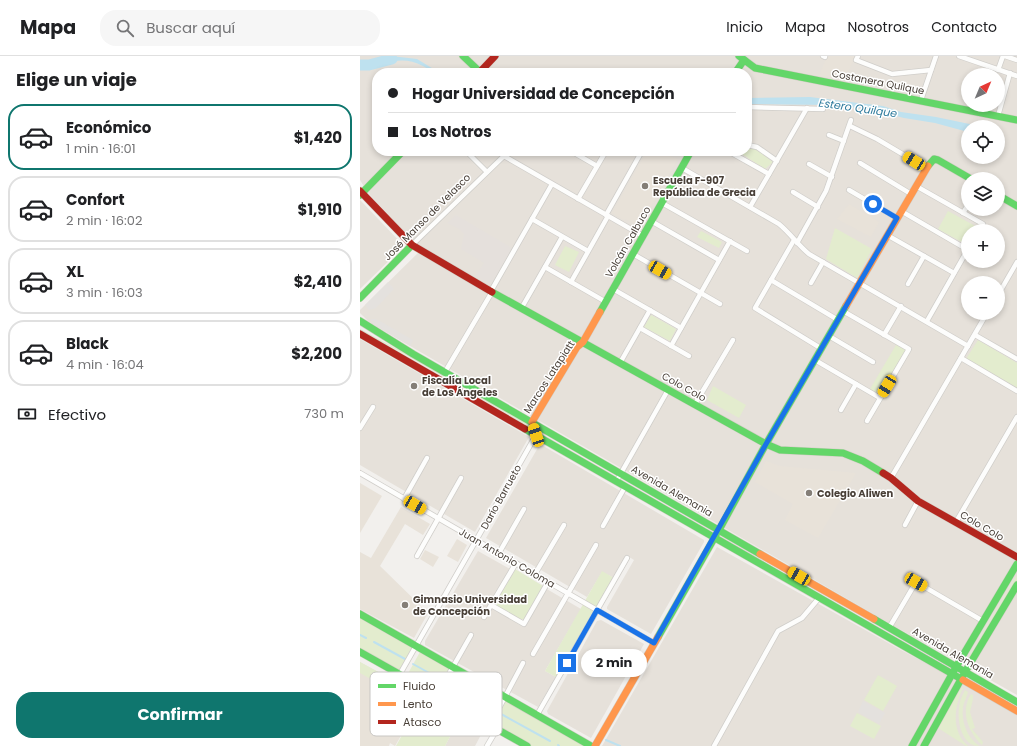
<!DOCTYPE html>
<html lang="es">
<meta charset="utf-8">
<style>
body{margin:0;font-family:Poppins,sans-serif;background:#f6f6f6;color:#202124;height:100vh;display:flex;flex-direction:column;font-size:15px;white-space:nowrap}
*{box-sizing:border-box;margin:0}
p{font-size:13px;color:#757577}
.icon{flex:none;width:22px;height:22px;fill:none;stroke:currentColor;stroke-width:2;stroke-linecap:round;stroke-linejoin:round}
.map{position:relative;flex:1;overflow:hidden}
.panel{display:flex;flex-direction:column;background:#fff;width:360px}
.panel>*{flex:none}
.top-card{position:absolute;left:12px;top:12px;width:380px;height:88px;border-radius:16px;box-shadow:0 2px 6px #0003;display:grid;align-content:center;height:88px;padding:0 16px;background:#fff}
.needle{width:26px;rotate:44deg}
.fabs{position:absolute;left:601px;top:12px;display:grid;gap:8px}
.fabs a{display:grid;place-items:center;width:44px;height:44px;border-radius:50%;background:#fff;box-shadow:0 2px 6px #0003;font-size:20px}
.end{position:absolute;width:18px;height:18px;margin:-9px;border:5px solid #1a73e8;background:#fff;box-shadow:0 0 0 2px #fff}
.from{border-radius:50%}
.bubble{position:absolute;height:28px;border-radius:14px;background:#fff;box-shadow:0 2px 6px #0003;font-size:13px;font-weight:700;line-height:28px;text-align:center}
.car{position:absolute;width:12px;height:24px;margin:-12px -6px;border-radius:5px;box-shadow:0 0 3px 1px #0007;background:linear-gradient(#f5c518 24%,#345 0 40%,#f5c518 0 76%,#345 0 86%,#f5c518 0)}
.top-card b{display:flex;align-items:center;gap:14px;height:38px;font-size:15px}
.top-card b+b{border-top:1px solid #e0e0e0}
.top-card i{width:10px;height:10px;background:#202124}
ul{padding:0;list-style:none}
li{display:flex;align-items:center;gap:12px;height:66px;margin:0 8px 6px;padding:0 8px;border:2px solid #e0e0e0;border-radius:16px}
li div{flex:1}
li b{display:block;font-size:15px}
li em{font-style:normal;font-weight:700}
li.selected{border-color:#0f766e}
li>.icon{width:36px;height:36px;stroke-width:1.5}
h2{padding:0 16px;font-size:18px;line-height:48px}
.pay{display:flex;align-items:center;gap:10px;height:44px;padding:0 16px;font-size:15px}
.pay p{margin-inline-start:auto}
.cta{display:flex;gap:8px;margin-top:auto;padding:8px 16px}
.cta a{flex:1;height:46px;border-radius:16px;background:#0f766e;color:#fff;font-size:16px;font-weight:700;line-height:46px;text-align:center}
header{display:flex;align-items:center;gap:24px;box-sizing:border-box;height:56px;padding:0 20px;background:#fff;border-bottom:1px solid #e0e0e0}
header strong{font-size:19px}
nav{display:flex;gap:22px;margin-inline-start:auto;font-size:14px}
.search{width:280px;height:36px;background:#f6f6f6;display:flex;align-items:center;gap:10px;box-sizing:border-box;padding:0 14px;border-radius:16px;color:#757577;font-size:15px}
main{display:flex;flex:1;min-height:0}
.map>svg:first-child{display:block}
</style>
<header>
<strong>Mapa</strong>
<div class="search"><svg class="icon" aria-label="search" viewBox="0 0 24 24"><circle cx="10" cy="10" r="6"/><path d="M15 15l6 6"/></svg>Buscar aquí</div>
<nav><a>Inicio</a><a>Mapa</a><a>Nosotros</a><a>Contacto</a></nav>
</header>
<main>
<section class="panel">
<h2>Elige un viaje</h2>
<ul>
<li class="selected"><svg class="icon" aria-label="car" viewBox="0 0 24 24"><path d="M5 17H2v-5l4-1 3-4h7l3 4 3 1v5h-3M9 17h6M6 11h13"/><circle cx="7" cy="17" r="2"/><circle cx="17" cy="17" r="2"/></svg><div><b>Económico</b><p>1 min · 16:01</p></div><em>$1,420</em></li>
<li><svg class="icon" aria-label="car" viewBox="0 0 24 24"><path d="M5 17H2v-5l4-1 3-4h7l3 4 3 1v5h-3M9 17h6M6 11h13"/><circle cx="7" cy="17" r="2"/><circle cx="17" cy="17" r="2"/></svg><div><b>Confort</b><p>2 min · 16:02</p></div><em>$1,910</em></li>
<li><svg class="icon" aria-label="car" viewBox="0 0 24 24"><path d="M5 17H2v-5l4-1 3-4h7l3 4 3 1v5h-3M9 17h6M6 11h13"/><circle cx="7" cy="17" r="2"/><circle cx="17" cy="17" r="2"/></svg><div><b>XL</b><p>3 min · 16:03</p></div><em>$2,410</em></li>
<li><svg class="icon" aria-label="car" viewBox="0 0 24 24"><path d="M5 17H2v-5l4-1 3-4h7l3 4 3 1v5h-3M9 17h6M6 11h13"/><circle cx="7" cy="17" r="2"/><circle cx="17" cy="17" r="2"/></svg><div><b>Black</b><p>4 min · 16:04</p></div><em>$2,200</em></li>
</ul>
<div class="pay"><svg class="icon" aria-label="cash" viewBox="0 0 24 24"><path d="M3 7h18v10H3z"/><circle cx="12" cy="12" r="2"/></svg>Efectivo<p>730 m</p></div>
<div class="cta"><a>Confirmar</a></div>
</section>
<div class="map">
<svg width="657" height="690" viewBox="0 0 657 690">
<rect width="100%" height="100%" fill="#f2f0ed"/>
<g fill="#e6e1da" fill-rule="evenodd">
<path d="M0 0H657V639L536 571 50 290 8 265 0 257V254L61 194 8 137 0 124ZM17 17H387V95H17ZM608 19H638V49H608ZM608 71H638V101H608ZM608 123H638V153H608ZM608 175H638V205H608ZM608 227H638V257H608Z"/>
<path d="M0 144 44 190 0 233Z"/>
<path d="M0 283 169 381 115 476 0 409Z"/>
<path d="M180 388 344 484V486L291 578 247 553V551L274 504 266 499 254 522 242 516 227 541 126 482Z"/>
<path d="M357 491 541 594 603 627 657 659V690H242Z"/>
<path d="M118 495 152 514 131 549 164 567 185 532 221 553 185 615 196 621 178 651 65 589V585Z"/>
<path d="M241 564 284 588 231 682 188 658 187 655 237 565Z"/>
<path d="M100 662 123 675 115 690H85Z"/>
</g>
<path fill="#e5e0dc" d="M96 159 152 192 131 228 128 227 116 220 124 207 101 193 104 178 99 173 87 167Z"/>
<g fill="#e8e2d9">
<path d="M467 0H495L485 24 459 20Z"/>
<path d="M287 95H298L318 103 280 170 265 163 264 164 252 157Z"/>
<path d="M489 148 519 166 511 181 477 163Z"/>
<path d="M406 405 420 410 496 417 458 482 425 464 433 448 395 426Z"/>
<path d="M0 427 22 440 0 477Z"/>
<path d="M41 451 70 468 63 479 45 468 20 510 68 557 54 582 0 553V496L11 502Z"/>
<path d="M97 483 107 489 98 506 87 500Z"/>
<path d="M65 494 79 501 73 511 60 503Z"/>
<path d="M0 606 63 641 35 690 30 687 29 690H0Z"/>
</g>
<g fill="#e3ecce">
<path d="M387 93H397L413 106 405 113 382 98 385 95H387Z"/>
<path d="M588 155 617 171 615 175H608V186L607 189 578 173Z"/>
<path d="M475 172 512 193 497 222 466 203Z"/>
<path d="M341 175 362 186 359 192 337 181Z"/>
<path d="M205 190 219 196 209 216 195 209Z"/>
<path d="M291 259 316 273 310 285 284 271Z"/>
<path d="M0 273 54 302 169 369 168 370 53 303 0 274Z"/>
<path d="M618 284 657 307V332L606 303Z"/>
<path d="M536 289 546 294 520 338 510 333Z"/>
<path d="M353 330 386 349 379 362 347 344Z"/>
<path d="M155 513 183 530 164 563 161 564 136 549 135 547Z"/>
<path d="M242 515 254 522 196 621 185 615Z"/>
<path d="M657 519V525L607 608H605Z"/>
<path d="M0 560 53 591 38 617 0 595Z"/>
<path d="M60 596 227 690H169L46 621Z"/>
<path d="M0 606 24 619 22 624 26 627 25 631 0 617Z"/>
<path d="M518 619 537 630 523 655 504 644Z"/>
<path d="M601 632H603C594 651 591 675 608 690H606L578 672Z"/>
<path d="M605 634 608 636C607 641 604 645 603 651 601 666 607 681 619 690 602 690 597 666 599 652 599 646 602 640 605 634Z"/>
<path d="M611 638 613 639V643L610 656 615 672 612 673 623 686 622 689C608 676 600 655 611 638Z"/>
<path d="M63 641 100 662 85 690H36Z"/>
<path d="M497 657 521 670 514 683 490 670Z"/>
</g>
<g fill="#e4e1de">
<path d="M28 226 34 233 16 252 9 254 5 249Z"/>
<path d="M11 263H15L20 265 53 284 50 290 11 267Z"/>
<path d="M503 645 525 657 519 668 498 656Z"/>
</g>
<g fill="#bee1ef">
<path d="M31 0 57 3 80 17C73 17 69 13 63 10 47 2 36 4 20 9L16 6 17 4Z"/>
<path d="M450 41 523 50 541 56 576 61 624 71H608V76L575 67 544 62 513 54 490 51 472 49 387 48V42Z"/>
</g>
<g fill="none" stroke-linecap="round" stroke-linejoin="round">
<g stroke="#bee1ef" stroke-width="2">
<path d="M0 579 6 582"/>
<path d="M14 586 45 603"/>
<path d="M53 608 80 623"/>
<path d="M89 628 133 653"/>
<path d="M141 658 190 685"/>
<path d="M246 684 260 690"/>
<path d="M198 689 199 690"/>
</g>
<path stroke="#bee1ef" stroke-width="11" d="M0 9H9L32 3"/>
<g stroke="#d0ceca" stroke-width="6">
<g id="street">
<path d="M463 0 465 1"/>
<path d="M498 0 496 4 532 18 571 14"/>
<path d="M599 0 657 20"/>
<path d="M645 0 657 4"/>
<path d="M638 14 643 0"/>
<path d="M561 44 576 0"/>
<path d="M387 51 463 53"/>
<path d="M638 60 650 17"/>
<path d="M490 70 517 83 566 112"/>
<path d="M469 79 484 85"/>
<path d="M387 89 397 91 417 105"/>
<path d="M106 95 127 116"/>
<path d="M211 95 237 110"/>
<path d="M321 95 329 99"/>
<path d="M368 95 409 118"/>
<path d="M144 100 283 180"/>
<path d="M500 107 551 138"/>
<path d="M449 108 472 121"/>
<path d="M322 112 419 168C430 177 438 189 449 198L608 290"/>
<path d="M556 130 623 168 619 175"/>
<path d="M489 134 537 162"/>
<path d="M433 136 458 151"/>
<path d="M218 143 246 95"/>
<path d="M302 147 387 195"/>
<path d="M390 151 447 52"/>
<path d="M541 155 608 194"/>
<path d="M603 157 608 149"/>
<path d="M246 159 282 95"/>
<path d="M172 163 228 195"/>
<path d="M291 165 359 204"/>
<path d="M527 179 594 217"/>
<path d="M434 184 395 252 462 293"/>
<path d="M437 187 466 135 491 64"/>
<path d="M52 189 149 95"/>
<path d="M273 198 360 248"/>
<path d="M185 211 246 246"/>
<path d="M411 224 478 264"/>
<path d="M211 226 248 160"/>
<path d="M451 227 463 206"/>
<path d="M548 228 564 200"/>
<path d="M253 233 321 272"/>
<path d="M131 235 192 128"/>
<path d="M638 239 657 206"/>
<path d="M161 253 202 181"/>
<path d="M483 255 549 293 507 365"/>
<path d="M567 265 608 193"/>
<path d="M280 272 329 300"/>
<path d="M524 279 541 250"/>
<path d="M615 279 657 303"/>
<path d="M469 280 513 306"/>
<path d="M311 290 370 185"/>
<path d="M601 302 657 335"/>
<path d="M455 304 520 342"/>
<path d="M260 307 290 254"/>
<path d="M85 316 132 236"/>
<path d="M335 348 373 284"/>
<path d="M481 354 496 328"/>
<path d="M0 372 13 351"/>
<path d="M0 417 294 587"/>
<path d="M531 422 627 257"/>
<path d="M256 426 308 334"/>
<path d="M44 443 67 402"/>
<path d="M596 466 657 361"/>
<path d="M545 469 558 445"/>
<path d="M243 470 265 431"/>
<path d="M139 497 164 453"/>
<path d="M57 500 101 422"/>
<path d="M175 518 204 469"/>
<path d="M131 549 164 568 188 526"/>
<path d="M124 561 156 507"/>
<path d="M529 572 556 526 623 565"/>
<path d="M173 598 236 489"/>
<path d="M40 618 176 379 172 366"/>
<path d="M77 639 111 579"/>
<path d="M177 659 267 502"/>
<path d="M130 669 163 607"/>
<path d="M127 690 137 673"/>
<path d="M354 690 418 575 442 562 459 542"/>
</g>
</g>
<g stroke="#d3cdc5" stroke-width="8">
<g id="fast">
<path d="M103 0 120 16"/>
<path d="M379 0 395 12 657 64"/>
<path d="M375 17 384 4"/>
<path d="M568 110 574 103 578 104 611 123"/>
<path d="M0 139 43 95"/>
<path d="M638 139 657 150"/>
<path d="M132 236 406 388 420 394 483 397 503 405 523 417"/>
<path d="M0 242 52 189"/>
<path d="M240 256 331 95"/>
<path d="M0 265 53 298 400 498"/>
<path d="M165 373 603 624"/>
<path d="M359 474 406 388 486 250"/>
<path d="M0 558 231 690"/>
<path d="M514 563 657 646"/>
<path d="M298 581 356 479"/>
<path d="M0 596 167 690"/>
<path d="M552 690 596 611 657 508"/>
<path d="M564 690 605 616 657 529"/>
</g>
</g>
<g stroke="#d3cdc5" stroke-width="8">
<g id="slow">
<path d="M486 250 568 110"/>
<path d="M172 366 217 291 223 286 240 256"/>
<path d="M400 498 514 563"/>
<path d="M603 624 657 655"/>
<path d="M235 690 298 581"/>
</g>
</g>
<g stroke="#d3cdc5" stroke-width="8">
<g id="jam">
<path d="M119 17 135 0"/>
<path d="M0 135 52 189 132 236"/>
<path d="M0 278 165 373"/>
<path d="M523 417 531 422 558 445 657 501"/>
</g>
</g>
<use href="#street" stroke="#fdfdfc" stroke-width="4.5"/>
<use href="#fast" stroke="#63d668" stroke-width="7"/>
<use href="#slow" stroke="#ff974d" stroke-width="7"/>
<use href="#jam" stroke="#b3261e" stroke-width="7"/>
</g>
<g fill="none" stroke-linecap="round" stroke-linejoin="round">
<path stroke="#1a73e8" stroke-width="5" d="M207 607 237 554 294 587 406 388 537 162 513 148"/>
</g>
<g fill="#847e77" stroke="#fff" stroke-width="1.5">
<circle cx="285" cy="130" r="4"/>
<circle cx="54" cy="330" r="4"/>
<circle cx="449" cy="437" r="4"/>
<circle cx="45" cy="549" r="4"/>
</g>
<g text-anchor="middle" dominant-baseline="central" stroke-width="3" stroke-linejoin="round" paint-order="stroke">
<g font-size="10" fill="#494038" stroke="#fff">
<text transform="translate(518 26) rotate(11)">Costanera Quilque</text>
<text transform="translate(67 161) rotate(-45)">José Manso de Velasco</text>
<text transform="translate(268 186) rotate(-60)">Volcán Calbuco</text>
<text transform="translate(189 321) rotate(-57)">Marcos Latapiatt</text>
<text transform="translate(324 331) rotate(29)">Colo Colo</text>
<text transform="translate(312 435) rotate(30)">Avenida Alemania</text>
<text transform="translate(141 441) rotate(-61)">Darío Barrueto</text>
<text transform="translate(622 470) rotate(30)">Colo Colo</text>
<text transform="translate(147 502) rotate(30)">Juan Antonio Coloma</text>
<text transform="translate(593 597) rotate(30)">Avenida Alemania</text>
</g>
<g font-size="10" font-weight="bold" fill="#494038" stroke="#fff" text-anchor="start">
<text x="293" y="124">Escuela F-907<tspan x="293" dy="12">República de Grecia</tspan></text>
<text x="62" y="324">Fiscalía Local<tspan x="62" dy="12">de Los Ángeles</tspan></text>
<text x="457" y="437">Colegio Aliwen</text>
<text x="53" y="543">Gimnasio Universidad<tspan x="53" dy="12">de Concepción</tspan></text>
</g>
<g font-size="11" font-style="italic" fill="#2d7a9c" stroke="#fff">
<text transform="translate(498 52) rotate(8)">Estero Quilque</text>
</g>
</g>
<rect x="10" y="616" width="132" height="64" rx="6" fill="#fff" stroke="#c8c6c3" stroke-width="1"/>
<rect x="18" y="628" width="18" height="4" fill="#63d668"/>
<rect x="18" y="646" width="18" height="4" fill="#ff974d"/>
<rect x="18" y="664" width="18" height="4" fill="#b3261e"/>
<g font-size="11" fill="#494038">
<text x="43" y="634">Fluido</text>
<text x="43" y="652">Lento</text>
<text x="43" y="670">Atasco</text>
</g>
</svg>
<div class="fabs">
<a><svg class="needle" viewBox="-14 -14 28 28"><path d="M0-13l5 13h-10z" fill="#e53935"/><path d="M0 13l5-13h-10z" fill="#757577"/></svg></a>
<a><svg class="icon" aria-label="locate" viewBox="0 0 24 24"><circle cx="12" cy="12" r="6"/><path d="M12 2v4M12 18v4M2 12h4M18 12h4"/></svg></a>
<a><svg class="icon" aria-label="layers" viewBox="0 0 24 24"><path d="M12 4l9 5-9 5-9-5zM3 14l9 5 9-5"/></svg></a>
<a>+</a>
<a>−</a>
</div>
<i class="end from" style="left:513px;top:148px"></i>
<i class="end" style="left:207px;top:607px"></i>
<div class="bubble" style="left:221px;top:593px;width:66px">2 min</div>
<i class="car" style="left:554px;top:105px;rotate:301deg"></i>
<i class="car" style="left:300px;top:214px;rotate:120deg"></i>
<i class="car" style="left:527px;top:330px;rotate:211deg"></i>
<i class="car" style="left:176px;top:379px;rotate:342deg"></i>
<i class="car" style="left:55px;top:449px;rotate:120deg"></i>
<i class="car" style="left:439px;top:520px;rotate:300deg"></i>
<i class="car" style="left:556px;top:526px;rotate:120deg"></i>
<div class="top-card">
<b><i class="from"></i>Hogar Universidad de Concepción</b>
<b><i></i>Los Notros</b>
</div>
</div>
</main>
